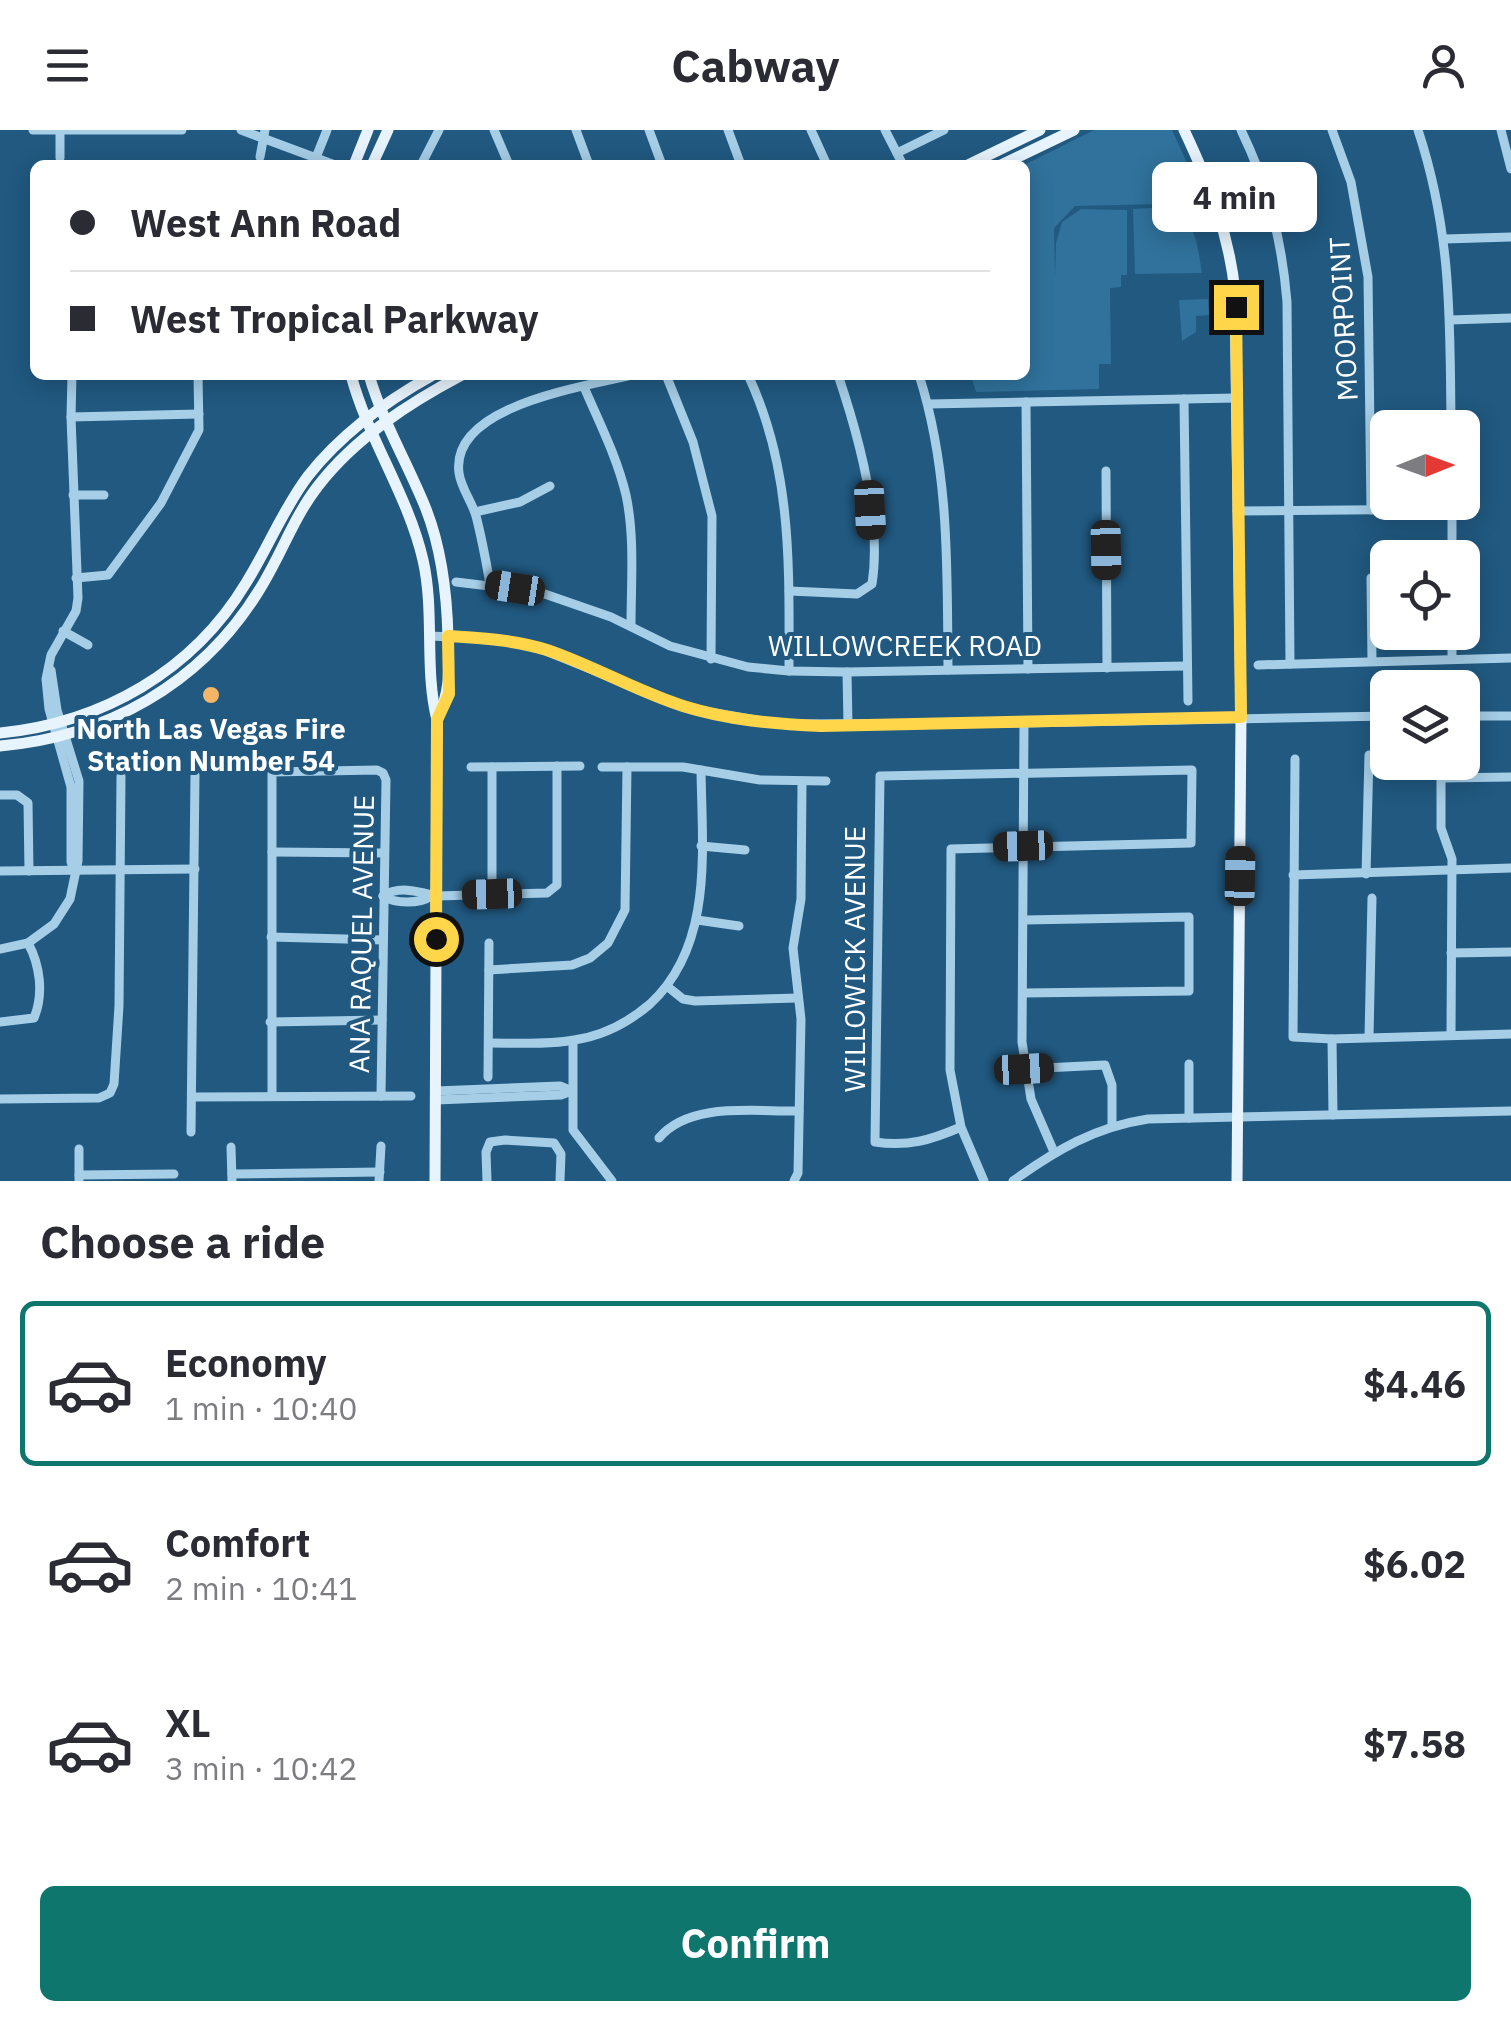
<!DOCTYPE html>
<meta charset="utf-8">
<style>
body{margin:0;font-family:"IBM Plex Sans",sans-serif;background:#f7f7f7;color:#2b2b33;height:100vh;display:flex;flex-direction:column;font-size:38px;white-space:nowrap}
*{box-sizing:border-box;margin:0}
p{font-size:32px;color:#7c7c81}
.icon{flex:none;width:55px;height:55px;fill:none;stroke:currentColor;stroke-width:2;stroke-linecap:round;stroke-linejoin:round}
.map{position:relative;height:1051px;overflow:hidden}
.sheet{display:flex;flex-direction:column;background:#fff;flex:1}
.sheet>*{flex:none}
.banner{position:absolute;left:30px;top:30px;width:1000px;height:220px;border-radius:15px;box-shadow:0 5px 25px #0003;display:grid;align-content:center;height:220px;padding:0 40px;background:#fff}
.needle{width:65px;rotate:89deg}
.fabs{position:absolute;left:1370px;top:280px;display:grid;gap:20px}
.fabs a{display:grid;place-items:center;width:110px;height:110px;border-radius:15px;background:#fff;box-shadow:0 5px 25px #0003;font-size:50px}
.end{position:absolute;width:45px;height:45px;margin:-22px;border:12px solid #ffd54a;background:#111;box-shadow:0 0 0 5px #111}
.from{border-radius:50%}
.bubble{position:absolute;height:70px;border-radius:15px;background:#fff;box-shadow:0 5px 25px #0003;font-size:32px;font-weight:700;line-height:70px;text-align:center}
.car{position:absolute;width:30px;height:60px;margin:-30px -15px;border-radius:12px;box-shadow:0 0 8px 2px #0007;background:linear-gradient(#222 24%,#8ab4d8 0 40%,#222 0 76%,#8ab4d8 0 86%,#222 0)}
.banner b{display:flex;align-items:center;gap:35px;height:95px;font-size:38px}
.banner b+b{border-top:2px solid #e1e1e2}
.banner i{width:25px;height:25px;background:#2b2b33}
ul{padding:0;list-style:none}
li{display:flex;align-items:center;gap:30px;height:165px;margin:0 20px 15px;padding:0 20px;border:5px solid transparent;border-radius:15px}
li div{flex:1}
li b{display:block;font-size:38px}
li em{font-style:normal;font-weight:700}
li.on{border-color:#0f766e}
li>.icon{width:90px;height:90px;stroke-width:1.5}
h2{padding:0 40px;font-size:45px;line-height:120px}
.primary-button{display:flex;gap:20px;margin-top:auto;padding:20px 40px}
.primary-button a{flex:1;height:115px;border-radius:15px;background:#0f766e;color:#fff;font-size:40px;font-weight:700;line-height:115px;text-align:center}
header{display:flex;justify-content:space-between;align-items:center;height:130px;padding:0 40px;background:#fff;font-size:45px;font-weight:700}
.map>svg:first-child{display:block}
</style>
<header><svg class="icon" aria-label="menu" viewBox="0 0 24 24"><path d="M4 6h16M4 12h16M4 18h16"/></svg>Cabway<svg class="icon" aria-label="person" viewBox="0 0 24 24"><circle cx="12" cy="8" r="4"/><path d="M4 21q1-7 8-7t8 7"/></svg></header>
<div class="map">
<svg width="1511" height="1051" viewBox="0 0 1511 1051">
<rect width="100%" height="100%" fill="#215980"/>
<g fill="#30729c">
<path d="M1094 0H1172L1205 73 1075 76 1054 98 1055 147 1056 113 1062 92 1081 79 1127 80V145H1121V157L1110 158 1111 234H1099V259L976 262 971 245H1025L1024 35Z"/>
<path d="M1152 78C1197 88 1195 102 1202 143L1135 144 1133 79Z"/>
<path d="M1208 169 1209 185 1196 186V202L1182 211 1179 170Z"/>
</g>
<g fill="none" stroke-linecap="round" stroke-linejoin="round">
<g stroke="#a6cee7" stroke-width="9">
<path d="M33 0H182"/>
<path d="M241 0 335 35"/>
<path d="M494 0 509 35"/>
<path d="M576 0 589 35"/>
<path d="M649 0 662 35"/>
<path d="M728 0 741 35"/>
<path d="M811 0 827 35"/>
<path d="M885 0 903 35"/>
<path d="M1241 0C1268 56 1282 110 1287 172L1290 534"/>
<path d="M1332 0 1351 52 1368 147 1371 380"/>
<path d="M1418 0C1452 103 1450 191 1451 298"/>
<path d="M1501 0 1511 39"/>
<path d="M60 2V28"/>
<path d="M897 23 944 0"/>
<path d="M260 27 265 0"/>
<path d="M313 35 327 0"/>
<path d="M421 35 439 0"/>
<path d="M1445 109 1511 107"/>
<path d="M1450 190 1511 188"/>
<path d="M72 245 71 287 78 468 76 481 51 525 46 549 49 579 71 657V732L74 740"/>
<path d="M666 245 693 312 712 386 711 529"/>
<path d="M748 245C793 340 789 439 789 541"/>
<path d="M919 245C950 342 947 440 948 540"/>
<path d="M584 257C599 292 617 327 626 365 635 407 631 453 631 496"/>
<path d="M1184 269 1188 571"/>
<path d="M1026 272 1028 539"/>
<path d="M929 274 1236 268"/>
<path d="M71 287 199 284"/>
<path d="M1106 341 1107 538"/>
<path d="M73 365H104"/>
<path d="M1452 372V428"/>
<path d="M1237 381 1452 379"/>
<path d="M475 382 520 372 550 356"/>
<path d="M76 448 108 445 161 373 199 300 198 245"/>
<path d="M1371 448 1372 531"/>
<path d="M456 452 539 462 611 487 670 516 748 537 789 541 847 542 1187 536"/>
<path d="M490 454C486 431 482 409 476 386 472 372 461 358 459 343 450 275 585 257 632 245"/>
<path d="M789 461 857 464 872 454C882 391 858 304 838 245"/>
<path d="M63 501 88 515"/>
<path d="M1452 502V529"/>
<path d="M430 506 495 509 536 517 687 578 779 594 1024 593 1388 586"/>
<path d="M1258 535 1511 528"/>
<path d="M847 542 848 595"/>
<path d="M1462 586H1511"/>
<path d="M1024 593 1022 912 1031 969 1054 1022"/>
<path d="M1295 629 1293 907 1332 909 1511 904"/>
<path d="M1441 632V698L1452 729 1451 904"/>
<path d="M471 637 580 636"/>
<path d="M602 637H683L760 650 826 651"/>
<path d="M1441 648 1511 647"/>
<path d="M0 665H17L28 673 29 741"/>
<path d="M701 716 745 720"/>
<path d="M272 722 383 723"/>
<path d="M0 741 195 739"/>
<path d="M1366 744 1369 625"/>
<path d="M1293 745 1511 738"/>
<path d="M492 764V637"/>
<path d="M383 766C399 755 420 762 436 766L547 763 557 755V636"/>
<path d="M383 766C395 774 420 774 431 766"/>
<path d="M697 790 739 796"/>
<path d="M271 807 383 810"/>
<path d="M0 819 28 813 54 794 70 769 78 731 79 651 57 580 51 540"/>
<path d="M1451 823 1511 822"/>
<path d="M489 840 572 835 590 828 608 813 625 780 627 637"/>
<path d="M668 857 683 869 695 871 798 868"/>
<path d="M1023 863 1189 861V787L1024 790"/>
<path d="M0 892 34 888C44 864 40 835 28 813"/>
<path d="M270 892 382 890"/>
<path d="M1369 907 1372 768"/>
<path d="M1332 909 1333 985"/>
<path d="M573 911V1000L612 1051"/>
<path d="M489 913C517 913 546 915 574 910 602 906 629 892 650 874 714 815 702 720 701 640"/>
<path d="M1024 939 1105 935 1112 955V996"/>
<path d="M488 947 489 813"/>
<path d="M436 961 560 956 572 961"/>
<path d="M272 966V642L377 640 383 643 386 650 381 966"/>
<path d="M192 967 411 966"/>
<path d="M0 969 99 968 110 963 114 954 119 876 121 646"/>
<path d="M436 970 561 965 572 961"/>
<path d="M1189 988V934"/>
<path d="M961 997C931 1010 908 1017 875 1012L880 646 1192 640 1191 713 951 719 950 940 961 997 984 1051"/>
<path d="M191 1002 195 644"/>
<path d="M659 1008C690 971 756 982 799 981"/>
<path d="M231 1017 232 1051"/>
<path d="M232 1044 380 1042"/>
<path d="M79 1045 174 1044"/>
<path d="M79 1051V1019"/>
<path d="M379 1051 381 1016"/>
<path d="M487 1051 486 1022 490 1012 505 1010 554 1013 561 1024 560 1051"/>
<path d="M794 1051 798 1043 801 889 793 818 801 769 802 652"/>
<path d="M1013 1051C1056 1020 1095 997 1148 989L1511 981"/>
</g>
<g stroke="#e8f4fd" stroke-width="11">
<path d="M1184 0C1209 53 1229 103 1235 162L1241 587 1237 1051"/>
<path d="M354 35 368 0"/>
<path d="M372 35 388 0"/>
<path d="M968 35 1040 0"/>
<path d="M1001 35 1074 0"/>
<path d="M351 245C368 309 408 365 423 430 435 483 424 538 437 590L435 1051"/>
<path d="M369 245C383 293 408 334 426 379 442 420 447 464 448 508 449 540 451 560 437 590"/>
<path d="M0 603C102 593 193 541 246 453 268 418 283 379 308 346 341 304 386 271 433 245"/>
<path d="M0 616C106 607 201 554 258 462 280 428 293 388 318 356 355 308 409 273 462 245"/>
</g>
</g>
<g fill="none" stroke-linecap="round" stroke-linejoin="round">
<path stroke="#ffd54a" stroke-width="12" d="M436 809 437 590 449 564 448 506C482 508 515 510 547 520 594 536 636 561 683 576 728 590 774 594 821 596L1241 587 1236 177"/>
</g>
<circle fill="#f4b567" stroke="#215980" stroke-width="4" cx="211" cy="565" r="10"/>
<g text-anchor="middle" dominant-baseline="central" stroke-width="8" stroke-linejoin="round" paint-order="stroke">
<g font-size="28" fill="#fff" stroke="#215980">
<text transform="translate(1343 189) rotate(-93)">MOORPOINT</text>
<text x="905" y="515">WILLOWCREEK ROAD</text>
<text transform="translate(361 804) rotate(-89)">ANA RAQUEL AVENUE</text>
<text transform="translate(854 829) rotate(-90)">WILLOWICK AVENUE</text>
</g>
<g font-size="28" font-weight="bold" fill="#fff" stroke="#215980">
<text x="211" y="598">North Las Vegas Fire<tspan x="211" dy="32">Station Number 54</tspan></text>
</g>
</g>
</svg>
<div class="fabs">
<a><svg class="needle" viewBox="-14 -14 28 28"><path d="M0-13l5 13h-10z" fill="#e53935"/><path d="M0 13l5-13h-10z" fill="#7c7c81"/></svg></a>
<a><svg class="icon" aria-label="locate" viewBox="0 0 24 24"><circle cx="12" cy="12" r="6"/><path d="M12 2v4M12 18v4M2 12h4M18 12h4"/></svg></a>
<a><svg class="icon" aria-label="layers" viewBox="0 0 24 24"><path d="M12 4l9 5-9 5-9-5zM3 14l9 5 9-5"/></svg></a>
</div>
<i class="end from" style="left:436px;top:809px"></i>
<i class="end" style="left:1236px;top:177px"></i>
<div class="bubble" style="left:1152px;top:32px;width:165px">4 min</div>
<i class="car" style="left:870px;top:380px;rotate:177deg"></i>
<i class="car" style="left:1106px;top:420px;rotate:179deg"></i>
<i class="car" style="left:515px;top:458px;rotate:279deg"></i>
<i class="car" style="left:1023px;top:716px;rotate:268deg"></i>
<i class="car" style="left:1240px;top:746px;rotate:1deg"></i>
<i class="car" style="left:492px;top:764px;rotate:268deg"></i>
<i class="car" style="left:1024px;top:939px;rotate:87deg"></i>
<div class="banner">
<b><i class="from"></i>West Ann Road</b>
<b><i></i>West Tropical Parkway</b>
</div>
</div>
<section class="sheet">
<h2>Choose a ride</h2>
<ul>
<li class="on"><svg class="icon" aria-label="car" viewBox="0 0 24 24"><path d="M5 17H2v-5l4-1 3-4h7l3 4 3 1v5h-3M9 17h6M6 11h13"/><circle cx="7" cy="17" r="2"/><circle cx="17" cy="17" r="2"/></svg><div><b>Economy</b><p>1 min · 10:40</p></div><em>$4.46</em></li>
<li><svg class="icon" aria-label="car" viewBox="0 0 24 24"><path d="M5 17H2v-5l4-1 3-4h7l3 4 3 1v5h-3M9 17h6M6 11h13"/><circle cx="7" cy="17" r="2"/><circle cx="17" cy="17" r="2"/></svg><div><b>Comfort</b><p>2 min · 10:41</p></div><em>$6.02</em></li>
<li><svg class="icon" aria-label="car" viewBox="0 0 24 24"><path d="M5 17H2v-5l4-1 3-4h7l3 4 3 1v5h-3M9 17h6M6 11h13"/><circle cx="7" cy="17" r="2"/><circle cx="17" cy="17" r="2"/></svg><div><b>XL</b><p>3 min · 10:42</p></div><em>$7.58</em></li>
</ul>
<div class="primary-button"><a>Confirm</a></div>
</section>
